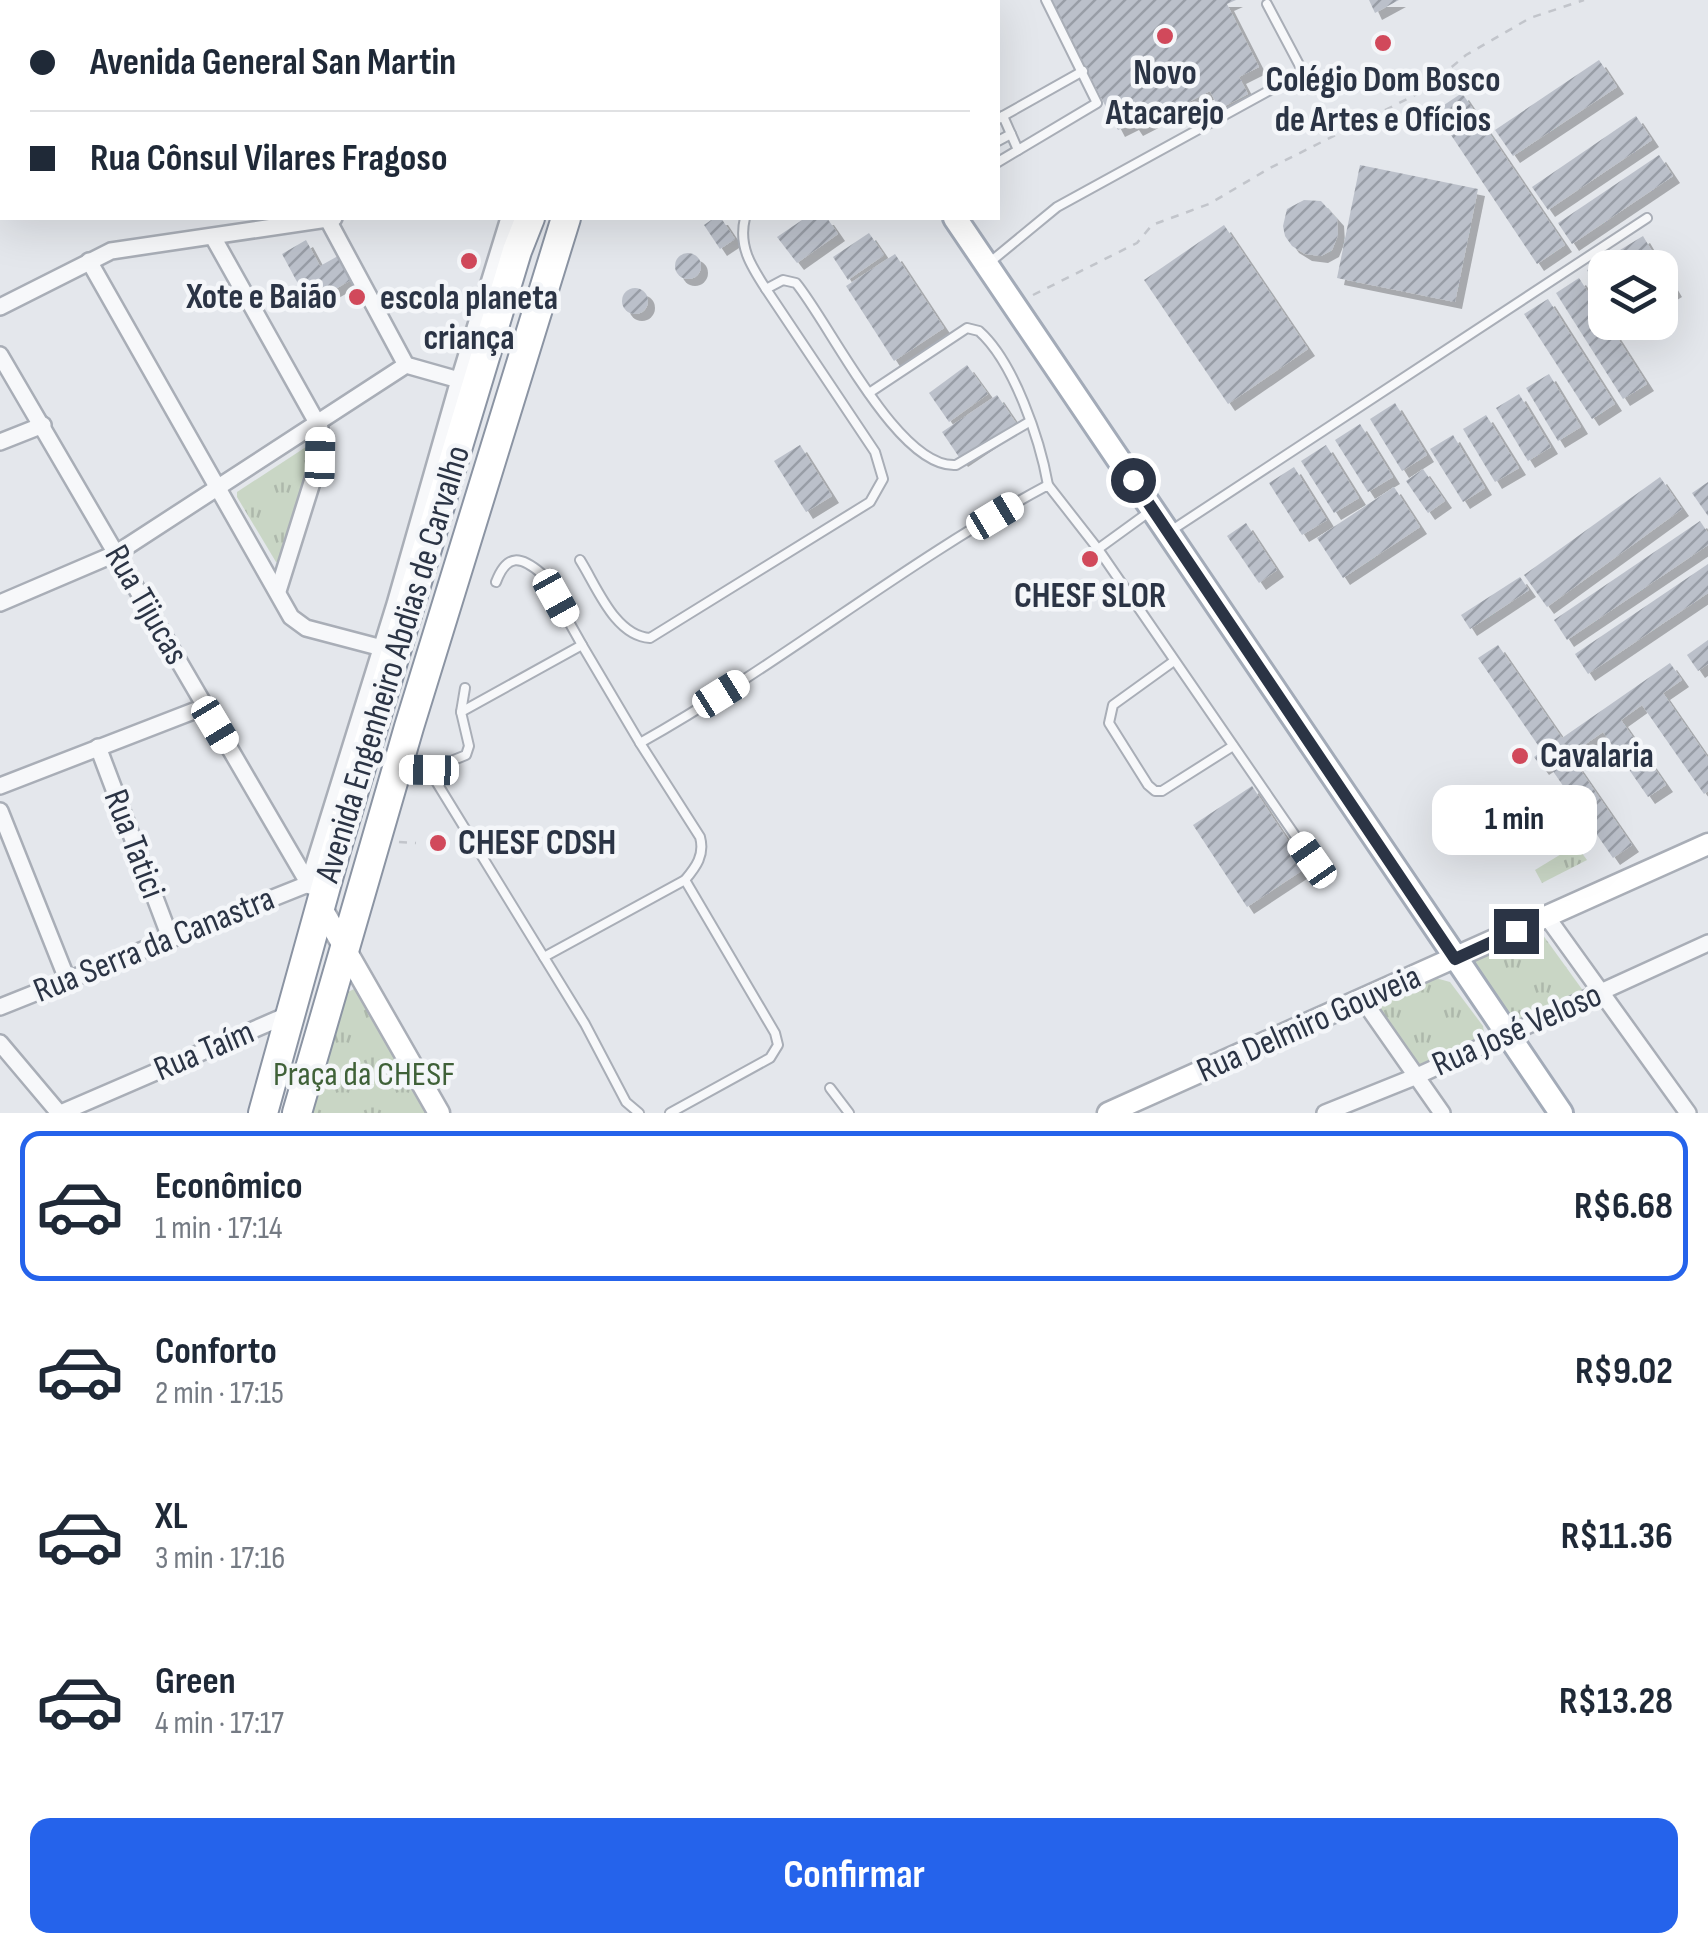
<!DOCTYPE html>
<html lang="pt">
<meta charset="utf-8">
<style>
body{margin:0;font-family:"Sofia Sans Condensed",sans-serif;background:#f2f2f3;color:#1f2937;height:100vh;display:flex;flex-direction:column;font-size:38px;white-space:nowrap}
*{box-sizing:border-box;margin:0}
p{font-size:32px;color:#747a83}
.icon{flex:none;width:55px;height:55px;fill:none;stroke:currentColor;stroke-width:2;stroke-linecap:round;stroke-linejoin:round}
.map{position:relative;height:1113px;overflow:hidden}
.drawer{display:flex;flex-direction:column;background:#fff;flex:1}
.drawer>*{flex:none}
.hud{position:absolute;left:0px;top:0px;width:1000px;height:220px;box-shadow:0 10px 40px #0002;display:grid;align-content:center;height:220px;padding:0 30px;background:#fff}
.buttons{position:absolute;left:1588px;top:250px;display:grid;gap:20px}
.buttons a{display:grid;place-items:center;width:90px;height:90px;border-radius:20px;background:#fff;box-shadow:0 10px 40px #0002;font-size:50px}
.end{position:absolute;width:45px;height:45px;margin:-22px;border:12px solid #2b3445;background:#fff;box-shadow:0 0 0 5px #fff}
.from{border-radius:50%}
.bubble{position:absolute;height:70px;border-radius:20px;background:#fff;box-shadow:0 10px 40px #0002;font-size:32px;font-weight:700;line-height:70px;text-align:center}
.car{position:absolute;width:30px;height:60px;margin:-30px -15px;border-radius:12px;box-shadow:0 0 8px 2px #0007;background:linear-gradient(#fff 24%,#345 0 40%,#fff 0 76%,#345 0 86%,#fff 0)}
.hud b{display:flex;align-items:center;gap:35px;height:95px;font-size:38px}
.hud b+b{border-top:2px solid #e0e1e3}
.hud i{width:25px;height:25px;background:#1f2937}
ul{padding:18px 0 0;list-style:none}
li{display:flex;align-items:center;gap:30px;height:150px;margin:0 20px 15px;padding:0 10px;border:5px solid transparent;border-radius:20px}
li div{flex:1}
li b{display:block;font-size:38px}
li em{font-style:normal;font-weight:700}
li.active{border-color:#2563eb}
li>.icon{width:90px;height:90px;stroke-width:1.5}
.action{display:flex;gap:20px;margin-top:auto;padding:20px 30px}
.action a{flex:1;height:115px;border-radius:20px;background:#2563eb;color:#fff;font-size:40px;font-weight:700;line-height:115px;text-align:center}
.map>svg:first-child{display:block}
</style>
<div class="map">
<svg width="1708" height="1113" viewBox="0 0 1708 1113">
<defs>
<pattern id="grass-tufts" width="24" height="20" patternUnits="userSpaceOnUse" patternTransform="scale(2.5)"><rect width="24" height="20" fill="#c9d6c5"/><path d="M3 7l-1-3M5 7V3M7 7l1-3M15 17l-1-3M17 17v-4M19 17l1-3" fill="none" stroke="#adb8ab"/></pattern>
<pattern id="building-hatch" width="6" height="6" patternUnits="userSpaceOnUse" patternTransform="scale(2.5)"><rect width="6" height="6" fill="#bbc0ca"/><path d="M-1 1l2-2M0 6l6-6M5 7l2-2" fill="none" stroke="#989da6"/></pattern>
<filter id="shadow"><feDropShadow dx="7" dy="7" stdDeviation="0" flood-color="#0004"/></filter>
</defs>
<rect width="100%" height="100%" fill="#e4e7ec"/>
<g fill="url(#grass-tufts)">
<path d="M309 445 314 452 282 561 276 562 237 497V492Z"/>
<path d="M1576 845 1587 860 1542 883 1535 870Z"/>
<path d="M1537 931H1540L1584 992 1513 1023 1471 962Z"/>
<path d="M1432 977 1450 982 1483 1026 1484 1032 1473 1042 1418 1067 1373 1008 1376 1003Z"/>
<path d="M356 988 359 990 431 1113H313L348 992Z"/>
</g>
<g fill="url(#building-hatch)" filter="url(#shadow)">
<path d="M1050 0H1236L1227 4 1259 67 1239 77 1248 94 1219 109 1210 91 1136 129 1132 123 1118 130Z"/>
<path d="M1369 0H1399L1375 13Z"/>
<path d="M1599 60 1617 87 1513 156 1495 130Z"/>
<path d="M1462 93 1565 245 1537 264 1435 111Z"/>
<path d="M1636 116 1652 140 1548 210 1532 187Z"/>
<path d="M1659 155 1673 176 1572 244 1558 223Z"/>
<path d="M1360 165 1478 189 1455 302 1337 278Z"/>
<path d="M1304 200 1321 201 1337 219 1338 235 1332 250 1321 256 1305 254 1292 246 1285 236 1283 226 1287 209Z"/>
<path d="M714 218H721L735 239 720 249 704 225Z"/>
<path d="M805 218H827L838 234 797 263 777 237Z"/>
<path d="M1224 225 1308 349 1228 404 1144 280Z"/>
<path d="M869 233 884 255 848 280 833 257Z"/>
<path d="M1643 236 1675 290 1660 299V268H1630L1620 250Z"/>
<path d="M306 240 320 266 338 256 351 280 309 304 282 254Z"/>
<circle cx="688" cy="266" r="13"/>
<path d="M895 254 944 328 894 361 846 286Z"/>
<path d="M1610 256 1617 268H1605V300L1587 270Z"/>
<path d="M1579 278 1647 384 1623 399 1556 293Z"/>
<circle cx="635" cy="301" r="13"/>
<path d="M1548 299 1615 404 1592 419 1524 314Z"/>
<path d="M967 365 988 394 949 422 929 393Z"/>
<path d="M1549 374 1581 427 1558 441 1526 388Z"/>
<path d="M1519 394 1551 447 1528 461 1496 408Z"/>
<path d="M997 395 1016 423 961 460 942 432Z"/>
<path d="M1395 403 1427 455 1402 471 1370 419Z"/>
<path d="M1486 415 1519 468 1495 482 1463 429Z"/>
<path d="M1360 424 1393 477 1368 492 1335 440Z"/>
<path d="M1453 435 1485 488 1463 502 1430 449Z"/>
<path d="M800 445 832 496 806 512 774 461Z"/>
<path d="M1326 445 1359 498 1334 513 1301 461Z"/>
<path d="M1294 467 1327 520 1302 535 1269 483Z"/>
<path d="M1423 469 1445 501 1428 513 1406 481Z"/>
<path d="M1660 477 1682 509 1547 607 1524 575Z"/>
<path d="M1708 482V516L1692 493Z"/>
<path d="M1394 487 1420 527 1343 578 1317 538Z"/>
<path d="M1700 521 1708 533V545L1567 640 1554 620Z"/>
<path d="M1246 523 1277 570 1259 583 1227 536Z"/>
<path d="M1708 564V593L1588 674 1575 654Z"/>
<path d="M1520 577 1529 590 1470 629 1461 615Z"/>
<path d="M1708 640V664L1698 671 1687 655Z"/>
<path d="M1498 645 1562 738 1670 663 1682 680 1663 693 1708 758V791L1704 794 1642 705 1621 720 1666 785 1648 797 1603 732 1570 755 1632 845 1613 858 1548 764 1542 768 1534 757 1542 751 1478 658Z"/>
<path d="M1252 786 1306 868 1247 907 1193 825Z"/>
</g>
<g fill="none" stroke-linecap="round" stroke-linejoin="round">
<g stroke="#a9aeb7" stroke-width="12">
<g id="lane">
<path d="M240 0 242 2"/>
<path d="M862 0 864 2"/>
<path d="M131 2 133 0"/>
<path d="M393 2 395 0"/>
<path d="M1003 116 1083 71"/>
<path d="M998 119 1003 116 1018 150"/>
<path d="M998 141 1011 134"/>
<path d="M998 162 1097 103 1046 0"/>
<path d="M745 218C738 246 751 266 766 289L783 280 796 283C830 324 898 469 956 465L1029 422"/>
<path d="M989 263 1057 207 1303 72 1267 4"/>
<path d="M869 393 967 328 979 331C1014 362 1040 440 1048 485"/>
<path d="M1172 530 1647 218"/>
<path d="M1098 549 1312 860"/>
<path d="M580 560C597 587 615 636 650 638L870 502 883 479 875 452 766 289"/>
<path d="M496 582C507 553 521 556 542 574L582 645"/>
<path d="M1174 661 1113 705 1109 723 1148 785 1155 791H1162L1233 746"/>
<path d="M461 712 465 688"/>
<path d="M403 769 429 770 466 755 469 746 461 712 582 645 640 743C781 664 906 561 1048 485L1098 549 1149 512"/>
<path d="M429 770 585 1024 626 1102 639 1113"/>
<path d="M544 957 685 880C696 867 705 855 700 837L640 743"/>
<path d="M830 1088 849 1113"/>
<path d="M670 1113 770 1058 778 1045 775 1033 685 880"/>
</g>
</g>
<g stroke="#a9aeb7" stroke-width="20">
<g id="street">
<path d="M328 220 406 365 459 380"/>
<path d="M213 237 320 428V457L278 591"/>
<path d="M89 261 291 617 306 628 382 648"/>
<path d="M0 307 111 251 334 218"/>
<path d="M0 355 310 886"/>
<path d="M0 442 43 425"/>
<path d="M0 603 117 553 406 365"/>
<path d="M98 747 171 940"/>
<path d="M0 786 204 707"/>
<path d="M0 811 67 979"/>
<path d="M1547 917 1688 1113"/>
<path d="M1363 1000 1442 1113"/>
<path d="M0 1007 308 884 395 604 459 380 509 218"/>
<path d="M0 1043 59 1113"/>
<path d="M61 1113 292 1013"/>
<path d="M1325 1113 1417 1076 1708 943"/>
</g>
</g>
<g stroke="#a9aeb7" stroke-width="25">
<g id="secondary">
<path d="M321 907 439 1113"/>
<path d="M1108 1113 1708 844"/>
</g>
</g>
<g stroke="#a3abb8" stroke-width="28">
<g id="primary">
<path d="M809 0 810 2"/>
<path d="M955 218 1561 1113"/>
</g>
</g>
<g stroke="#8b94a3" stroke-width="32">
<g id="highway">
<path d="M677 2 680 0"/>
<path d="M722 2 725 0"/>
<path d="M263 1113 336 850 517 251 530 218"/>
<path d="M297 1113 409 727 566 218"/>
</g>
</g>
<g stroke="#c2c5cb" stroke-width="2.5" stroke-dasharray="8 8" stroke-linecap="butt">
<path d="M1033 295 1137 243 1152 225 1209 204 1270 168 1423 91 1466 55 1530 18 1584 0"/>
<path d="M399 842 416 843"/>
</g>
<use href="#lane" stroke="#f7f8fa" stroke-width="8"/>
<use href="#street" stroke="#f7f8fa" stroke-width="15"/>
<use href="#secondary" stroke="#fff" stroke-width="20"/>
<use href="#primary" stroke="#fff" stroke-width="22"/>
<use href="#highway" stroke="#fff" stroke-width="28"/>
</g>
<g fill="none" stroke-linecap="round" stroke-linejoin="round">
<path stroke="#2b3445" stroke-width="12" d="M1133 480 1455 959 1516 931"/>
</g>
<g fill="#d1495b" stroke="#f4f6f9" stroke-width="4">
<circle cx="1165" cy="36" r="10"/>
<circle cx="1383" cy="43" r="10"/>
<circle cx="469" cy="261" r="10"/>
<circle cx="357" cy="297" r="10"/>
<circle cx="1090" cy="559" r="10"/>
<circle cx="1520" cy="756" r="10"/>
<circle cx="438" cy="843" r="10"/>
</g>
<g text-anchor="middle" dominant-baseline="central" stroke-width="9" stroke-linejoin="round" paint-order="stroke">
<g font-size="35" font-weight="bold" fill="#2b3445" stroke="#f4f6f9">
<text x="1165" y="73">Novo<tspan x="1165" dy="40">Atacarejo</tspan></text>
<text x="1383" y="80">Colégio Dom Bosco<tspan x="1383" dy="40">de Artes e Ofícios</tspan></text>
<text x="337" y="297" text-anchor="end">Xote e Baião</text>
<text x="469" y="298">escola planeta<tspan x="469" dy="40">criança</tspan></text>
<text x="1090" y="596">CHESF SLOR</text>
<text x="1540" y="756" text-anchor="start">Cavalaria</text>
<text x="458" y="843" text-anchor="start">CHESF CDSH</text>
</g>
<g font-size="35" fill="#2b3445" stroke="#f4f6f9">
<text transform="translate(146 605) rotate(60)">Rua Tijucas</text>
<text transform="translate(393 664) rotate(-73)">Avenida Engenheiro Abdias de Carvalho</text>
<text transform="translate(134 844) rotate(69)">Rua Tatici</text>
<text transform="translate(154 945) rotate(-22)">Rua Serra da Canastra</text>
<text transform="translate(1309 1024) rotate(-24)">Rua Delmiro Gouveia</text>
<text transform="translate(1517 1030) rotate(-24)">Rua José Veloso</text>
<text transform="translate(204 1051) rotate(-23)">Rua Taím</text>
</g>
<g font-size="35" fill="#3f6138" stroke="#f4f6f9">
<text x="364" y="1074">Praça da CHESF</text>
</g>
</g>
</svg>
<div class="buttons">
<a><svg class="icon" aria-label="layers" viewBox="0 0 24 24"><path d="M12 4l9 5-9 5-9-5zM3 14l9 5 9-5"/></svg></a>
</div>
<i class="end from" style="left:1133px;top:480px"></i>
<i class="end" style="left:1516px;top:931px"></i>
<div class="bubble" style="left:1432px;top:785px;width:165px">1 min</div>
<i class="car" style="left:320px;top:457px;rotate:1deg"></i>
<i class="car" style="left:995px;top:516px;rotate:59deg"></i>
<i class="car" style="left:556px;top:598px;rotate:151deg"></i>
<i class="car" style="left:721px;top:694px;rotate:58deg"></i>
<i class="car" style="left:215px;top:725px;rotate:149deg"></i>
<i class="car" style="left:429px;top:770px;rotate:271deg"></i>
<i class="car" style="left:1312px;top:860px;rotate:325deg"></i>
<div class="hud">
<b><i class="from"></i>Avenida General San Martin</b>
<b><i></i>Rua Cônsul Vilares Fragoso</b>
</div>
</div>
<section class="drawer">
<ul>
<li class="active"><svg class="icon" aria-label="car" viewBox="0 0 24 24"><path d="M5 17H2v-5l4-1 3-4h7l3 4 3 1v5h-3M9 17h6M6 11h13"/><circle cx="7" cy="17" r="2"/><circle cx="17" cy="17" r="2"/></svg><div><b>Econômico</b><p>1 min · 17:14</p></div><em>R$6.68</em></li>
<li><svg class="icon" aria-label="car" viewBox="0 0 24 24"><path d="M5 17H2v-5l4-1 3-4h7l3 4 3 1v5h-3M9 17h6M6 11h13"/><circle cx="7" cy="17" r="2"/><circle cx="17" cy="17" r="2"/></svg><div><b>Conforto</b><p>2 min · 17:15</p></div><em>R$9.02</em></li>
<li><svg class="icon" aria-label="car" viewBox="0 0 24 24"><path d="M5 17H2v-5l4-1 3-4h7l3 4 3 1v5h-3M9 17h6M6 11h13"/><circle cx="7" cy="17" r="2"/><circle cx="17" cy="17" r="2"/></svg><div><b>XL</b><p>3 min · 17:16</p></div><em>R$11.36</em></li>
<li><svg class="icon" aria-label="car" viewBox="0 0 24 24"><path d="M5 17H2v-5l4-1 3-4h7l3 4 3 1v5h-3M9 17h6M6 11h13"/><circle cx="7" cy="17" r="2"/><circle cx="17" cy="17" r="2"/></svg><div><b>Green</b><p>4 min · 17:17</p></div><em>R$13.28</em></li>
</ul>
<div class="action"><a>Confirmar</a></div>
</section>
